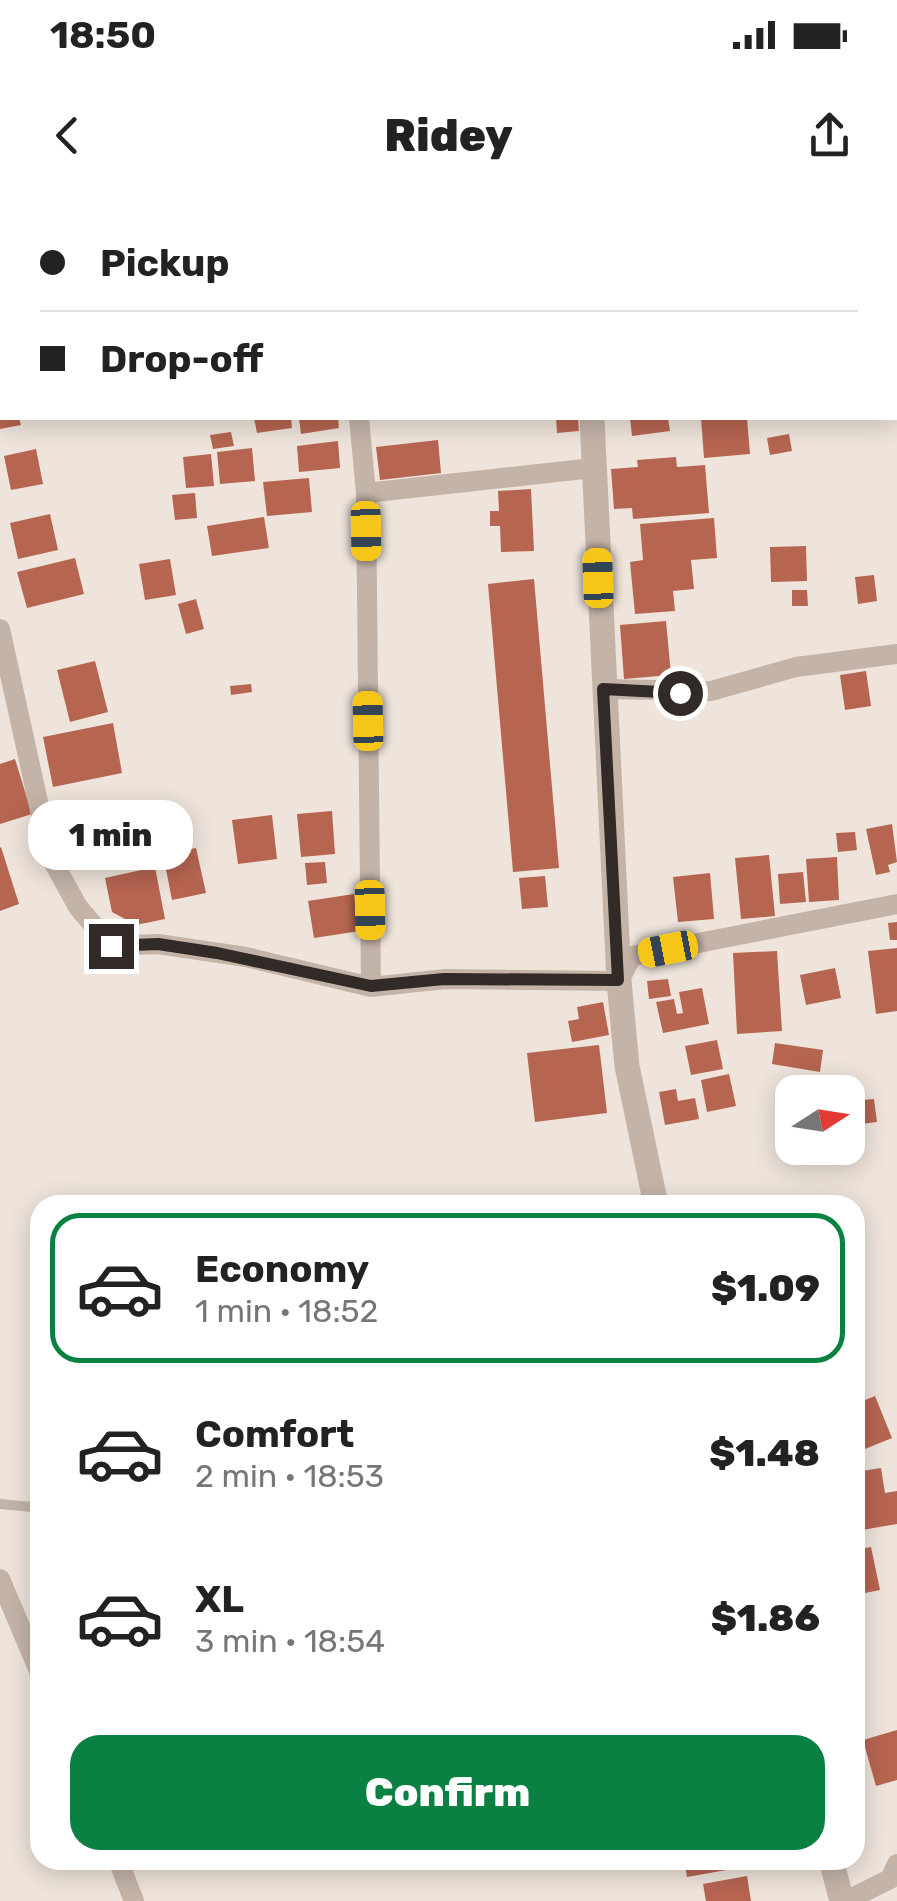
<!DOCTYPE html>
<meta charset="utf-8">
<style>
body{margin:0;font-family:Rubik,sans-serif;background:#f2f2f2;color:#222;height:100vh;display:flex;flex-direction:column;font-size:38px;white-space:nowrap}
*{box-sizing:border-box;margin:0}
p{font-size:32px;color:#767676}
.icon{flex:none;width:55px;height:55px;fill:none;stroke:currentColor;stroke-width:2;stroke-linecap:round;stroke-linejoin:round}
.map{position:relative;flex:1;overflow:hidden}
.side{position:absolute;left:30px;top:995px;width:835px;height:675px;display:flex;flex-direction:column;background:#fff;border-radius:30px;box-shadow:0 5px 25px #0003}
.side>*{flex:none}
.guide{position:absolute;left:0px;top:0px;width:898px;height:220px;box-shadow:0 5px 25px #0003;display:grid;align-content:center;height:220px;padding:0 40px;background:#fff}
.needle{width:65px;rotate:78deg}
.tools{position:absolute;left:775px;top:875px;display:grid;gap:20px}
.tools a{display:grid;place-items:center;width:90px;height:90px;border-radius:20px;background:#fff;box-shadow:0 5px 25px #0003;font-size:50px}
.end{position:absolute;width:45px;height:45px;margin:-22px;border:12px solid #322a27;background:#fff;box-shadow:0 0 0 5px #fff}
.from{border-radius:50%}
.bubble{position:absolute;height:70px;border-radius:30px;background:#fff;box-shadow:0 5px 25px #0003;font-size:32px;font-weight:800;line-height:70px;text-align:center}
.car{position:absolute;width:30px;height:60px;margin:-30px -15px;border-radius:12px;box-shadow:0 0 8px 2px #0007;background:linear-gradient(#f5c518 24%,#345 0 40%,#f5c518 0 76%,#345 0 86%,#f5c518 0)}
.guide b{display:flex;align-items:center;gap:35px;height:95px;font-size:38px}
.guide b+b{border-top:2px solid #e0e0e0}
.guide i{width:25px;height:25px;background:#222}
ul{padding:18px 0 0;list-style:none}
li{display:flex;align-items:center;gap:30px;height:150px;margin:0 20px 15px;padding:0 20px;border:5px solid transparent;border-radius:30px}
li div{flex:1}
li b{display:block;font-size:38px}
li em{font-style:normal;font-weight:800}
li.active{border-color:#0b8043}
li>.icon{width:90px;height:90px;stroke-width:1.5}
.button{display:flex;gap:20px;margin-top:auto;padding:20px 40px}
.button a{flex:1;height:115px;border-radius:30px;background:#0b8043;color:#fff;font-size:40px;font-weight:800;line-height:115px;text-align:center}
.status{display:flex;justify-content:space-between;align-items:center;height:70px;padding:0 50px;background:#fff;direction:ltr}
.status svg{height:28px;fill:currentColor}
header{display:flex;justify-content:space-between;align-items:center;height:130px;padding:0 40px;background:#fff;font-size:45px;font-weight:800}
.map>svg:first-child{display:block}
</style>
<div class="status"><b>18:50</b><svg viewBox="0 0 49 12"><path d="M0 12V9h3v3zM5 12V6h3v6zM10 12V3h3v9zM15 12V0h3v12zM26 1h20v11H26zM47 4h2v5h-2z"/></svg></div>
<header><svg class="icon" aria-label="back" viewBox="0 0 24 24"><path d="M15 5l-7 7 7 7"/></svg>Ridey<svg class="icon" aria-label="share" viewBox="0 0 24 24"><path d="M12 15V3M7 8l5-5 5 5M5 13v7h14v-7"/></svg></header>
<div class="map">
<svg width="897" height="1701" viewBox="0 0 897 1701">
<rect width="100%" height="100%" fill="#eee4db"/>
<g fill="#b66551">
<path d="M0 218H19L21 225 0 229Z"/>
<path d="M254 218H291L292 228 257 233Z"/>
<path d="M299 218H338L339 228 301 234Z"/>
<path d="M556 218H578L579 231 557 233Z"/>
<path d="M630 218H668L670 231 632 236Z"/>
<path d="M701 218H747L750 254 704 258Z"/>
<path d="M231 232 234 246 213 249 210 235Z"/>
<path d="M789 234 792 251 770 255 767 238Z"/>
<path d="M438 240 441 273 380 280 376 247Z"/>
<path d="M338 241 340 268 299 272 297 246Z"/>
<path d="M252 248 255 281 220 284 217 252Z"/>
<path d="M36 249 43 284 11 290 4 256Z"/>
<path d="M211 254 214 286 186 288 183 257Z"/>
<path d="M676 257 677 267 705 265 709 313 633 319 632 308 614 309 611 269 638 267 637 260Z"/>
<path d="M309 278 312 312 267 316 263 282Z"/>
<path d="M531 289 534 351 501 352 500 326H490V311H499L498 291Z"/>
<path d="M195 293 197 318 175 320 172 295Z"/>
<path d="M50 314 58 350 18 359 10 323Z"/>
<path d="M264 317 269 348 212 356 207 326Z"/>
<path d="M714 318 717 358 691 360 694 389 673 391 675 411 635 414 630 362 643 360 640 324Z"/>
<path d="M806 346 807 381 771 382 770 347Z"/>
<path d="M75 358 84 394 27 408 17 372Z"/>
<path d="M170 359 176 395 145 400 139 364Z"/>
<path d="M874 375 877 401 858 404 855 377Z"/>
<path d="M534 379 559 668 513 672 488 384Z"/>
<path d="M792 390H807L808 406H792Z"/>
<path d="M196 399 204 429 186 434 178 404Z"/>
<path d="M666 421 671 475 624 479 620 425Z"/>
<path d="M95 461 108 512 70 522 57 470Z"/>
<path d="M866 471 871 506 845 510 840 475Z"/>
<path d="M251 484 252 492 231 495 230 486Z"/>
<path d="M113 523 122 573 53 587 43 537Z"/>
<path d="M15 559 32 614 0 624V564Z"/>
<path d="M332 611 335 654 301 657 297 614Z"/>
<path d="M272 615 277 659 238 664 232 620Z"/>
<path d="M892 624 897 662 888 665 890 672 876 675 866 629Z"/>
<path d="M855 632 857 650 838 652 836 633Z"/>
<path d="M1 647 19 704 0 711V648Z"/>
<path d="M196 648 206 693 172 700 163 654Z"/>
<path d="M769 655 775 716 741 719 735 658Z"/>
<path d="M837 657 839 700 809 702 806 659Z"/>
<path d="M325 662 327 683 307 685 305 663Z"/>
<path d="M155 667 165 719 136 725 112 712 105 678Z"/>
<path d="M803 672 806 702 780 704 778 674Z"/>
<path d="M710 673 714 719 678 722 673 677Z"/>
<path d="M545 676 548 707 522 709 519 678Z"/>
<path d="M354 694 360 731 314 738 308 701Z"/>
<path d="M897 722V740H890L888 723Z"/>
<path d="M897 748V811L876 814 868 751Z"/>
<path d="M777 751 782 831 737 834 733 753Z"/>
<path d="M835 768 841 798 806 805 800 775Z"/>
<path d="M668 779 671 796 649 799 647 781Z"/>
<path d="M702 788 709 824 663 833 656 802 674 799 677 814 683 813 679 792Z"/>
<path d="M603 802 609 835 572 842 568 821 579 819 577 807Z"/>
<path d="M717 840 723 869 691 875 685 846Z"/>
<path d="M775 843 823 850 820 872 772 864Z"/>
<path d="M599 845 607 913 535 922 527 853Z"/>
<path d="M729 874 736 906 707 912 701 880Z"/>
<path d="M676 889 678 901 695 898 699 919 665 925 659 892Z"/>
<path d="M874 899 877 922 853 925 851 901Z"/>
<path d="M785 995 788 1005H754V1004Z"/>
<path d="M875 1196 892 1238 855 1253V1204Z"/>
<path d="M40 1232V1254L35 1255 31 1234Z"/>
<path d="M881 1268 885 1293 897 1291V1324L862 1330 855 1272Z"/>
<path d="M871 1347 880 1390 855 1395V1350Z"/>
<path d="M855 1405 862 1430 855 1432Z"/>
<path d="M897 1530V1580L876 1586 863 1540Z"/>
<path d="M684 1660H748L749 1666 687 1677Z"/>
<path d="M747 1676 751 1701H706L703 1684Z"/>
</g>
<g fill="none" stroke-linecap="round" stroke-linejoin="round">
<path stroke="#c4b4a8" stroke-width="10" d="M0 1304 31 1307 40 1303"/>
<g stroke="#c4b4a8" stroke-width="20">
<path d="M336 0 337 2"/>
<path d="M359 218 366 293 371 787"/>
<path d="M366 293 593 268"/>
<path d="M0 429 50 656 78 707 111 746 158 744 246 757 371 787 445 779 619 781 632 756 897 704"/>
<path d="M603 489 711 491 796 467 897 454"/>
<path d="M0 1379 40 1473"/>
<path d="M118 1660 134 1701"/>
<path d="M846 1701 890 1679 897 1664"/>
</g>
<g stroke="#c4b4a8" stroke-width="25">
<path d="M572 0 573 2"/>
<path d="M592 218 619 781 627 866 656 1005"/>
<path d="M831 1660 842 1701"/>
</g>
</g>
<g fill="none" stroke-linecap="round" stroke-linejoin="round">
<path stroke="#322a27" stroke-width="12" d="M111 746 158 744 217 753 371 786 444 779 618 780 603 489 680 493"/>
</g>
</svg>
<div class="tools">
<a><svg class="needle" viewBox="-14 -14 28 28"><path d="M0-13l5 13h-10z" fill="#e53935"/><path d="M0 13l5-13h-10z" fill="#767676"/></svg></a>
</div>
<i class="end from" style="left:680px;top:493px"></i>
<i class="end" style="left:111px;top:746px"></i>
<div class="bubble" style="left:28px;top:600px;width:165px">1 min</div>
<i class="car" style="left:366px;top:331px;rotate:179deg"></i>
<i class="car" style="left:598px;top:378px;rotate:358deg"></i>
<i class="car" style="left:368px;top:521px;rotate:359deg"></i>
<i class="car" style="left:370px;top:710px;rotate:179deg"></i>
<i class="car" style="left:668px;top:749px;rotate:259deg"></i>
<div class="guide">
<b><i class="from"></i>Pickup</b>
<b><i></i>Drop-off</b>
</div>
<section class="side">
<ul>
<li class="active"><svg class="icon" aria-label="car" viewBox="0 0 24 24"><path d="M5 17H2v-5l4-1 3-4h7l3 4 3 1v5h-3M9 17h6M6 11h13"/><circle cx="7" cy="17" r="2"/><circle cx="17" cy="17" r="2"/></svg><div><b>Economy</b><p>1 min · 18:52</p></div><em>$1.09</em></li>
<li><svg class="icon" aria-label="car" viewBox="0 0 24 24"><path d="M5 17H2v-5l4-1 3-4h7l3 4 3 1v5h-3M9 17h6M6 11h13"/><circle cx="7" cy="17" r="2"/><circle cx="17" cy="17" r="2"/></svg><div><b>Comfort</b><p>2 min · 18:53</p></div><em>$1.48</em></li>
<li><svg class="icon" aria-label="car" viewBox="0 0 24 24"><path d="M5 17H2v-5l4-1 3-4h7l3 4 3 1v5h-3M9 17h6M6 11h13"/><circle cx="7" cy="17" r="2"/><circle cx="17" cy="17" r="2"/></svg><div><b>XL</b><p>3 min · 18:54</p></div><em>$1.86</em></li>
</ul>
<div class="button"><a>Confirm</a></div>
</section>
</div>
